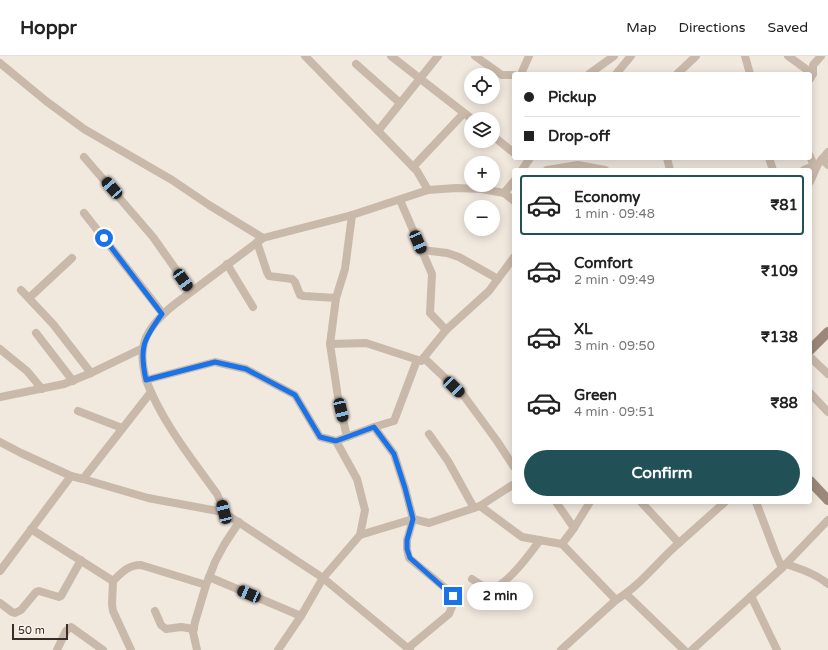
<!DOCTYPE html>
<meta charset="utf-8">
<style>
body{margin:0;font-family:"Varela Round",sans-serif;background:#f2f2f2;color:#222;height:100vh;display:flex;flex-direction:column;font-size:15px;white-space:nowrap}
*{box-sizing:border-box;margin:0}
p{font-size:13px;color:#767676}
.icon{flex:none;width:22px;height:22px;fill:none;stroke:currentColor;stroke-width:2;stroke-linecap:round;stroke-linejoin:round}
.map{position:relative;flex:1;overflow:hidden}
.side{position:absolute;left:512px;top:112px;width:300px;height:336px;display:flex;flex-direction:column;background:#fff;border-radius:4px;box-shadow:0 2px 10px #0003}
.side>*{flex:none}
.top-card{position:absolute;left:512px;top:16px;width:300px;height:88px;border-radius:4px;box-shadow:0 2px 10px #0003;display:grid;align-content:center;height:88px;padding:0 12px;background:#fff}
.controls{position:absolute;left:464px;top:12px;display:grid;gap:8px}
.controls a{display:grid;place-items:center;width:36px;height:36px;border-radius:50%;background:#fff;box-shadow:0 2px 10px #0003;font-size:20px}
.scale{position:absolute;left:12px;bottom:10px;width:56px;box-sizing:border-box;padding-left:4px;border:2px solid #372e29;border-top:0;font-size:11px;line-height:14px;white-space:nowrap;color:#372e29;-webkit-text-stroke:3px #f9f2ea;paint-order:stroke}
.end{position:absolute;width:18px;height:18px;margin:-9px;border:5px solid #1a73e8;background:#fff;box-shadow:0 0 0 2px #fff}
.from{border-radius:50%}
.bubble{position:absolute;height:28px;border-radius:14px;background:#fff;box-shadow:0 2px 10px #0003;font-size:13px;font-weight:800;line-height:28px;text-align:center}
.car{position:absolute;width:12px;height:24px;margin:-12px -6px;border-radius:5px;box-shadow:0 0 3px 1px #0007;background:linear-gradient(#222 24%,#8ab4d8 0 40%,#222 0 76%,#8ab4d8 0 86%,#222 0)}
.top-card b{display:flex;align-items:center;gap:14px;height:38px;font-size:15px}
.top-card b+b{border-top:1px solid #e0e0e0}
.top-card i{width:10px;height:10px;background:#222}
ul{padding:7px 0 0;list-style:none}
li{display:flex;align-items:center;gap:12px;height:60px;margin:0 8px 6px;padding:0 4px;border:2px solid transparent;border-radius:4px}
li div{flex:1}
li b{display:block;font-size:15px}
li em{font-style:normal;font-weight:800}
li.current{border-color:#215156}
li>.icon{width:36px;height:36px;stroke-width:1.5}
.cta{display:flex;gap:8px;margin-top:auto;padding:8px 12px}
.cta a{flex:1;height:46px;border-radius:24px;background:#215156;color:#fff;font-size:16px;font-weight:800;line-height:46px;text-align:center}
header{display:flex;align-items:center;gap:24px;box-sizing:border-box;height:56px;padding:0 20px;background:#fff;border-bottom:1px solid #e0e0e0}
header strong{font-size:19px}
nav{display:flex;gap:22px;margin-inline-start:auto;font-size:14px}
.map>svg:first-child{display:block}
</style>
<header>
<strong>Hoppr</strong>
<nav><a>Map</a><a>Directions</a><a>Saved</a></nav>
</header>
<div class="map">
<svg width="828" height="594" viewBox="0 0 828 594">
<rect width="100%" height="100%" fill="#f1e8de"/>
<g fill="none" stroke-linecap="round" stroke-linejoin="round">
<g stroke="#c9b9aa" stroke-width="8">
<path d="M305 0 417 115 428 134"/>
<path d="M391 0 472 63"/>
<path d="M475 0 499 17 502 19H514"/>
<path d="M745 0 750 18"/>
<path d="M788 0 813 18"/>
<path d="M0 7 46 45 84 73 172 124 209 149 263 182"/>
<path d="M356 8 400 47"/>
<path d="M521 18 529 0"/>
<path d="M589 18 614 0"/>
<path d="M616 18 631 0"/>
<path d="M677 18 696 0"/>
<path d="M810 23 813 18V9L821 0"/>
<path d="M378 75 438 0"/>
<path d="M493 80 514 97"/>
<path d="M810 100 814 110"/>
<path d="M84 101 153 181 191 235"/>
<path d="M667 102 670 114"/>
<path d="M769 102 773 114"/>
<path d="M822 103 828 109"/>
<path d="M413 111 464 57"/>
<path d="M522 114 530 102"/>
<path d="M547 114 578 109 605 114"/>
<path d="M804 114 818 108"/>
<path d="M810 126 818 108 828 96"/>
<path d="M504 137 514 125"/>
<path d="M400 144 432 218 430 257 446 274 489 235 514 201"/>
<path d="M84 157 163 258"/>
<path d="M352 159 345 213 336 242 330 288 366 287 421 305 446 274"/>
<path d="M257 186 267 216 269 220 292 223 295 226 300 239 304 240 336 242"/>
<path d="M422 194 447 197 459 201 498 223"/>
<path d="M227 208 253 251"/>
<path d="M21 234 53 268 91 317"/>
<path d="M29 242 72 202"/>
<path d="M36 277 73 325"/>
<path d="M330 288 338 341 347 381"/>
<path d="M0 293 27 315 42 333"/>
<path d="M810 301 828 318"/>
<path d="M424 302 464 340 497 385 514 411"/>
<path d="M146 324C162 366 191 402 217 438L221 447 223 456 148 442 83 423 151 336"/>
<path d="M810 337 828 356"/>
<path d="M0 341 64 328 91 317 143 292"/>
<path d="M78 355 122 372"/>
<path d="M374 371 394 365 417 304"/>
<path d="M429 378 448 405 474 452"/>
<path d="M336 385 320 381 295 339 246 313 215 306 146 324C144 314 141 304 143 293 144 276 162 258 175 248L263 182 352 159 428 134 456 132 482 133 504 137 514 145"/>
<path d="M0 386 21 397 71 420"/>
<path d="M556 446 574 472 562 488"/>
<path d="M641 446 679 487 725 446"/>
<path d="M756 446 775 496 782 512"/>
<path d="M480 450 522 481 562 488 616 544C640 530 658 505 679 487"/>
<path d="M223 456 323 522 410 594"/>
<path d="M574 472 590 446"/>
<path d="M31 473 113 525C122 516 128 509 141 509L206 529"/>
<path d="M360 479 365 454 357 423 336 385 374 371 394 398 405 432 413 463 407 484V493L409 502 450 536 454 546 449 558 408 592"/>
<path d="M786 508C801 513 816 518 828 528"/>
<path d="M0 515 71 420 83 423"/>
<path d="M209 521 301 560"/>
<path d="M472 523 489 534C506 531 530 498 540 484"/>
<path d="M113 525 112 548 113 555 131 594"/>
<path d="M626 538 684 594"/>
<path d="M751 540 777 594"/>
<path d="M0 547 12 556 15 557 21 554 36 536 39 535 59 541 61 540 81 504"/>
<path d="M155 555 161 569 166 573 181 571 194 573"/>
<path d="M57 594 66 575 71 571 103 594"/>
<path d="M197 594 193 576 195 566 206 529 215 506 224 489 239 466"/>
<path d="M278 594 301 560 323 522 360 479 413 463 429 467 480 450 514 428"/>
<path d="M561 594 616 544"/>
<path d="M692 594 782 512 828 464"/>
</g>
<g stroke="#9c887b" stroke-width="10">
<path d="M810 294 828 276"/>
<path d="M810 425 828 444"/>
</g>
</g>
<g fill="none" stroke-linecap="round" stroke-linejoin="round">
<path stroke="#1a73e8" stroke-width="5" d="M104 182 162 258C143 284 139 292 146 324L215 306 246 313 295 339 320 381 336 385 374 371 394 398 405 432 413 463 407 484V493L410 502 453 540"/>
</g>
</svg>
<div class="controls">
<a><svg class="icon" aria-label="locate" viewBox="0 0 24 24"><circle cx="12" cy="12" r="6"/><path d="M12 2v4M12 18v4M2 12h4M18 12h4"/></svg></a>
<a><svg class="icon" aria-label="layers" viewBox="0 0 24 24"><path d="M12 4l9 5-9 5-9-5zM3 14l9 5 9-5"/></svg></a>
<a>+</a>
<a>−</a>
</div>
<div class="scale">50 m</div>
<i class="end from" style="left:104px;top:182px"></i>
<i class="end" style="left:453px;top:540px"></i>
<div class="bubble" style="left:467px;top:526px;width:66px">2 min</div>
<i class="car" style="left:112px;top:132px;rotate:319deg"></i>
<i class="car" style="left:418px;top:186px;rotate:157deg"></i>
<i class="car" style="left:183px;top:224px;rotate:145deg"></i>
<i class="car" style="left:454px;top:331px;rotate:134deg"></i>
<i class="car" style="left:341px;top:354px;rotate:167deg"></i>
<i class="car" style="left:224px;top:456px;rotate:346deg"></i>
<i class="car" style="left:249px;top:538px;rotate:293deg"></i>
<div class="top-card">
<b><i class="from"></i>Pickup</b>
<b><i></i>Drop-off</b>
</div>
<section class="side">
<ul>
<li class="current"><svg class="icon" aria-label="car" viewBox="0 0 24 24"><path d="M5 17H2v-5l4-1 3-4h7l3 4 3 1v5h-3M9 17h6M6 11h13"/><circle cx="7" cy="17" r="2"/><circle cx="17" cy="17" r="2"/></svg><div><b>Economy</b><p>1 min · 09:48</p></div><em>₹81</em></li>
<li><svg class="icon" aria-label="car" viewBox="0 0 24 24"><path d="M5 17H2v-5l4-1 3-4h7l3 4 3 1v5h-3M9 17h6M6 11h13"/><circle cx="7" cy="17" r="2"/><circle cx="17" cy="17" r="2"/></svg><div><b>Comfort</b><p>2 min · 09:49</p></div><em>₹109</em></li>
<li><svg class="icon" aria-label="car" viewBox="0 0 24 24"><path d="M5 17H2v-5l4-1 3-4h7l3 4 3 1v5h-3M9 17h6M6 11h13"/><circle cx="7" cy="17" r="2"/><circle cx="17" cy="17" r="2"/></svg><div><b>XL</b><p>3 min · 09:50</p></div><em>₹138</em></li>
<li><svg class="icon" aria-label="car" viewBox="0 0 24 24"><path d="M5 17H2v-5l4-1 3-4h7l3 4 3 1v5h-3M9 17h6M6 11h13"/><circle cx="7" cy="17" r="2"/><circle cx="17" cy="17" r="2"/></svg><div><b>Green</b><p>4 min · 09:51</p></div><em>₹88</em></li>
</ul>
<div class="cta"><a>Confirm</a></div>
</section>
</div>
